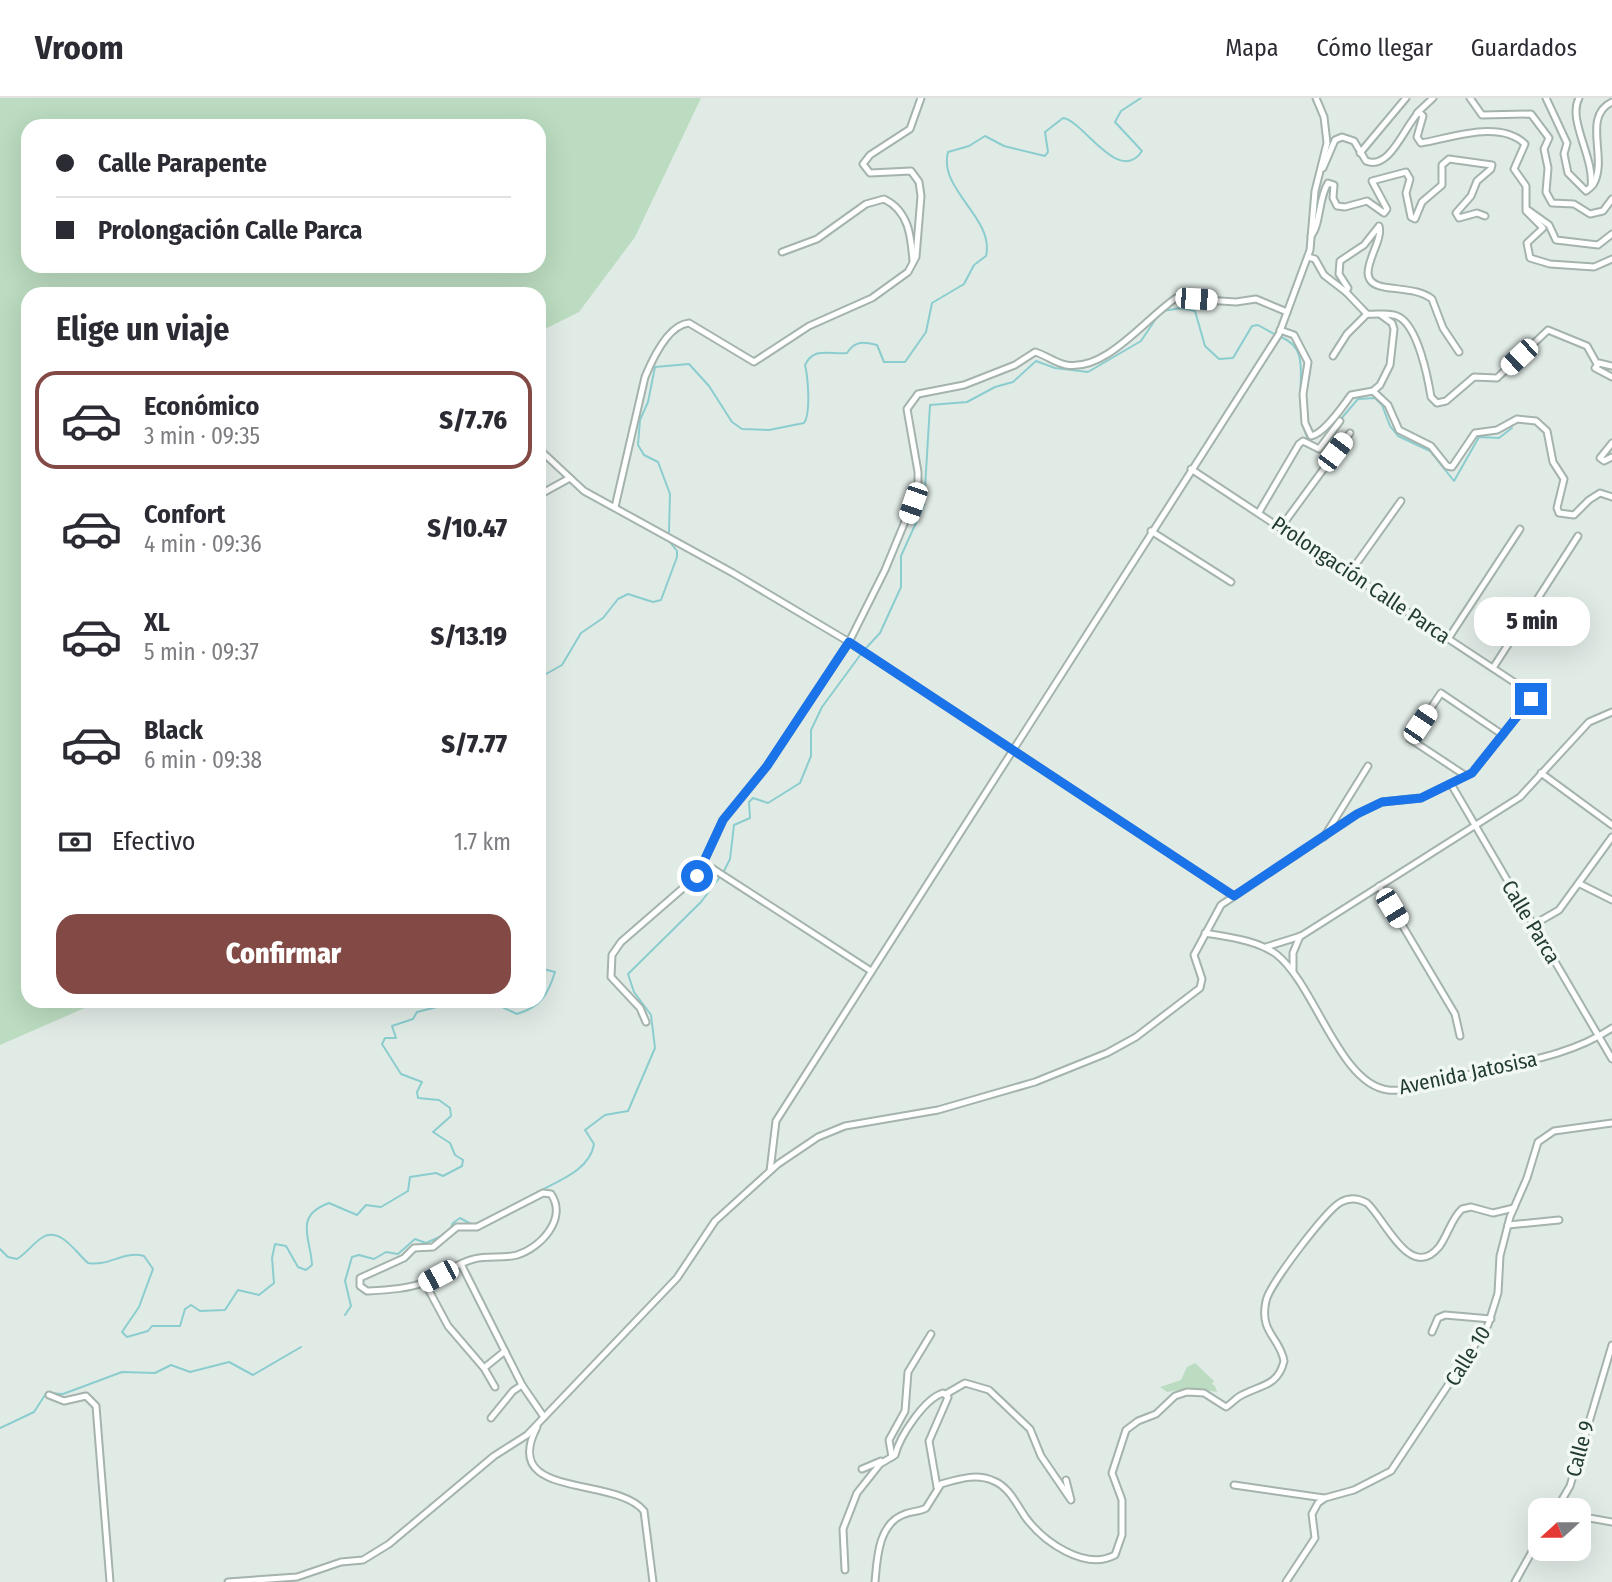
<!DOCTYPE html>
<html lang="es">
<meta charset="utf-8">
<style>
body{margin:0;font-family:"Fira Sans Condensed",sans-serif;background:#f7f7f7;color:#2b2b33;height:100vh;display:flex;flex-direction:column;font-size:26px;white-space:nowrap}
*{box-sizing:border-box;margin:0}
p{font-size:23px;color:#7c7c81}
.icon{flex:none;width:38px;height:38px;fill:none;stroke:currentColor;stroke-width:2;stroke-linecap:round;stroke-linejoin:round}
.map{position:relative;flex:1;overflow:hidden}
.panel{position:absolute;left:21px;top:189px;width:525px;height:721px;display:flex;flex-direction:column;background:#fff;border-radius:21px;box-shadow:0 7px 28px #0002}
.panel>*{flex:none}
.banner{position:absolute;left:21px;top:21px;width:525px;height:154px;border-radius:21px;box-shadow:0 7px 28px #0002;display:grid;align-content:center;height:154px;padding:0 35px;background:#fff}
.needle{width:46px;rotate:249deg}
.tools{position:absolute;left:1528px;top:1400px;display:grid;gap:14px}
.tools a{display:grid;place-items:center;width:63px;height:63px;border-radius:14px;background:#fff;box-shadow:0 7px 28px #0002;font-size:35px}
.end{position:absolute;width:32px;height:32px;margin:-16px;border:9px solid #1a73e8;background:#fff;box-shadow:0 0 0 4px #fff}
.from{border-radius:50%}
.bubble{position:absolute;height:49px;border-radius:21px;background:#fff;box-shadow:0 7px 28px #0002;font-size:23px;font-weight:800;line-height:49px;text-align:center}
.car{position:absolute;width:21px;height:42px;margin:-21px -10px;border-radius:9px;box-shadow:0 0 5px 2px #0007;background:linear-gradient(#fff 24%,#345 0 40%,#fff 0 76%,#345 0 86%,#fff 0)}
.banner b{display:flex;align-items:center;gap:24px;height:66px;font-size:26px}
.banner b+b{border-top:2px solid #e1e1e2}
.banner i{width:18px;height:18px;background:#2b2b33}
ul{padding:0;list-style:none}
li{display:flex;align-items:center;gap:21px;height:98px;margin:0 14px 10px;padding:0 21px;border:4px solid transparent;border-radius:21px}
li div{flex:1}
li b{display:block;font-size:26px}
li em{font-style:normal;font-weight:800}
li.on{border-color:#834945}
li>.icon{width:63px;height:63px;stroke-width:1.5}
h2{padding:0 35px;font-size:32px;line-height:84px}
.pay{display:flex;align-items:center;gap:18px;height:77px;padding:0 35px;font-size:26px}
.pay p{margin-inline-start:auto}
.button{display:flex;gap:14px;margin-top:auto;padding:14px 35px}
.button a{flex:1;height:80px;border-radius:21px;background:#834945;color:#fff;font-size:28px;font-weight:800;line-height:80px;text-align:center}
header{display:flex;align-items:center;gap:42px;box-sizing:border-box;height:98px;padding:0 35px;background:#fff;border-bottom:2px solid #e1e1e2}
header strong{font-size:33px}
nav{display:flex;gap:38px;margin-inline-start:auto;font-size:24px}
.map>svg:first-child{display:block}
</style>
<header>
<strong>Vroom</strong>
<nav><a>Mapa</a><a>Cómo llegar</a><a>Guardados</a></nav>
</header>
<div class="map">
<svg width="1612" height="1484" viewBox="0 0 1612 1484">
<rect width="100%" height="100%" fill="#e1ebe6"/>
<g fill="#bbdcc0" fill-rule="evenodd">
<path d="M0 0H701L635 139 579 214 539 234V196H28V903H152L87 909 0 947ZM539 28V168H28V28Z"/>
<path d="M1195 1265 1214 1283 1212 1286 1207 1283 1215 1288 1217 1294 1191 1290 1167 1294 1160 1289 1181 1282 1187 1269Z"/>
</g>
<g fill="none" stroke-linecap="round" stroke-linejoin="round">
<g stroke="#8bcdcf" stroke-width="2">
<path d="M1163 213 1181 210 1195 213 1205 248 1219 261 1233 260 1252 228 1258 227 1276 237"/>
<path d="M1281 239C1308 250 1299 274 1301 298"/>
<path d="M1340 322 1358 301 1375 300 1382 307 1390 328 1398 338 1430 353 1454 383 1479 339 1499 340 1512 330"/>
<path d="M1303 328 1308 342"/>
<path d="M1320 346 1335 325"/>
<path d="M669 434 670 396 658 364 644 357 638 347 640 322 648 304 655 269 689 266 709 288 732 324 742 331 769 332 804 325C811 316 808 279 805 267 814 248 831 257 847 255 855 242 864 244 877 247L884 264H905L926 234 932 205 964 186 974 167 986 158C995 120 938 92 948 54L969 48 985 38 1004 48 1045 58 1048 54 1045 34 1063 20C1083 22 1119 88 1142 53L1115 24 1121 13 1141 0"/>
<path d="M866 550 880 535 901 489V458L924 407 930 307 967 304 995 289 1013 284 1036 263 1055 270 1088 274 1141 243 1157 219"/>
<path d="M539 580 562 567 581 535 603 520 618 501 628 496 653 504 661 502 677 459V453L669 443"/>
<path d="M723 775 730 761 734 727 750 720 749 704 753 700 768 705 800 685 811 658V632L822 609 861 556"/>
<path d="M489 903 517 916C540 909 548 897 555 874L539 870"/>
<path d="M529 1099C550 1085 589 1076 594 1046L585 1032 605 1017 628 1013 655 950 651 917 634 894 628 876 701 804 720 779"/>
<path d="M450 1132 453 1125 460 1120 471 1126"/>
<path d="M0 1151 8 1159 17 1161C27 1155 34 1144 43 1139 61 1129 76 1155 88 1165 108 1169 125 1152 144 1158L153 1171 139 1209 122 1234 127 1239 148 1233 152 1228H180L185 1211 191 1207 200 1213 225 1212 238 1192 259 1197 274 1185 272 1160 275 1146 286 1148 298 1169 306 1172 312 1167C311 1141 293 1118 329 1105L357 1117 366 1107 381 1109 408 1093 410 1079 436 1075 443 1078 462 1068 463 1062 455 1057 450 1045 433 1034 451 1018 450 1010 439 1002 418 1000 417 994 422 984 401 976 382 946 385 940H396L392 928 413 921 417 914 441 908 448 903"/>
<path d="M345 1217 351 1208 345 1183 352 1159 359 1157 374 1161 386 1154 398 1156 415 1141 426 1145 446 1136"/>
<path d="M48 1295 63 1296 122 1274 155 1275 171 1267 190 1274 229 1264 253 1277 301 1249"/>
<path d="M0 1330 34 1314 45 1297"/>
</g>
<g stroke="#a4b3ac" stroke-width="9">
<g id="minor">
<path d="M1470 0 1482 17 1531 16 1549 40 1544 51 1548 70 1546 94 1552 105 1574 106 1590 116 1603 113 1612 101"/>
<path d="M1546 0 1567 45 1564 56 1568 75 1586 93 1591 89C1595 60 1567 22 1579 0"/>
<path d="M1417 15 1433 0"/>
<path d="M1360 55 1406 0"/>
<path d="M1323 70 1335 42 1342 39 1354 43 1366 63C1390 73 1405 27 1419 14L1423 18 1417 39 1421 45C1451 40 1500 21 1525 46L1514 71 1526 88V113L1543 130 1527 145 1530 160 1550 166 1594 169 1612 161"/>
<path d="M1593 87C1609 61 1581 19 1612 4"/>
<path d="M1528 112 1549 127 1556 142 1598 147 1612 136"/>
<path d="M1311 138C1321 126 1318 101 1328 85L1334 87 1333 100 1337 108 1345 109 1367 103 1384 115 1387 111 1372 83 1406 74 1410 81 1406 95 1411 119 1415 121 1422 104 1442 87V67L1449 61 1492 67 1491 71 1477 83 1471 98 1456 115 1459 120 1477 115 1485 118"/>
<path d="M782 154 817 141 866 106 884 101C909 113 911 138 913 163"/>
<path d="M1308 159 1315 161 1324 177 1346 194 1348 190 1339 176 1340 163 1364 147 1379 128C1385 146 1348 183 1384 189 1400 192 1419 191 1432 201L1443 230 1459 254"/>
<path d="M1346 194 1367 216C1377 217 1391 214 1399 219 1418 229 1428 280 1431 299L1437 305 1446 303 1474 279 1497 280 1548 232 1587 248 1597 266"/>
<path d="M1280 232 1294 237 1308 264 1303 296 1305 325 1311 338C1324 336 1343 308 1351 297L1373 293 1388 307 1399 332 1431 348 1447 368 1452 369 1475 335 1497 332 1517 321 1536 323 1547 333 1553 364 1564 381 1557 410 1559 415 1574 417 1589 402 1600 395 1612 399"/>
<path d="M1333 258 1347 236 1367 216"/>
<path d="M1612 268 1599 265 1595 270 1612 279"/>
<path d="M1373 293 1380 287 1390 267 1394 231 1392 225 1381 217"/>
<path d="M1612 345 1600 360 1604 363 1612 359"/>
<path d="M539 351 584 393 733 475 849 544 1234 798"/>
<path d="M539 397 568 381"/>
<path d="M615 409 645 279C652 262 668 227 689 225L754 264 809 228 872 200 908 174 916 159 921 98 919 84 911 73 870 75 863 66 870 57 910 31 921 0"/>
<path d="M1259 414 1299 346 1303 343 1319 351 1340 323"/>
<path d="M1281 429 1350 335"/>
<path d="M1151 433 1231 484"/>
<path d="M1349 476 1401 403"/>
<path d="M1448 541 1520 431"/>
<path d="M1493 570 1578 438"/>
<path d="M1541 675 1612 727"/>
<path d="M1466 678 1410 641 1441 595 1503 637"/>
<path d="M1451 686 1612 961"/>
<path d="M1324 739 1368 668"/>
<path d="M704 765 871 873"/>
<path d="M1580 786 1612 802"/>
<path d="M1379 788 1455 916 1460 938"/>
<path d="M1533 827 1559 812 1612 739"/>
<path d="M1205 835C1228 839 1257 842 1276 856 1315 886 1339 986 1388 992 1413 995 1457 979 1482 973 1527 963 1573 956 1612 930"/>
<path d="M1266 849 1301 838 1520 699 1589 624 1612 614"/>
<path d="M1293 872V855L1300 838"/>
<path d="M646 924 640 910 611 879 612 857 621 844 697 778 723 722 767 668 849 544 885 472 918 392V374L907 311 918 296 964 287 1015 267 1035 254C1046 257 1055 265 1066 267 1106 274 1146 220 1176 200L1236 204 1256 201 1287 214"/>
<path d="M770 1073 776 1023 1279 236 1310 152 1315 93 1327 45 1324 19 1316 0"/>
<path d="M543 1095 551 1096C568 1121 540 1150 517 1157 503 1161 488 1157 474 1161 456 1165 442 1178 426 1184 408 1191 386 1192 367 1193L360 1188V1180L404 1160 414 1150 433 1149 457 1129H477Z"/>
<path d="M1508 1127 1559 1122"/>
<path d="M461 1166 522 1287 513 1293 491 1320"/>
<path d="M425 1185 448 1228 484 1270 495 1289"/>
<path d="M1432 1234 1438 1220 1445 1217 1491 1221"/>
<path d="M484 1270 505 1253"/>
<path d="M522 1287 544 1319"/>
<path d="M946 1296 965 1285 989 1292 1030 1331 1041 1358 1071 1402 1066 1382"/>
<path d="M49 1297 64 1303 86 1298 96 1308 110 1484"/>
<path d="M537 1329C499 1402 615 1377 644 1413L653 1484"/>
<path d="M892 1359 889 1342 905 1313 908 1274 931 1236"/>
<path d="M862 1371 881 1363"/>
<path d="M1234 1387 1324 1400"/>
<path d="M1556 1412 1570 1388 1612 1247"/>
<path d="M1578 1418 1612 1424"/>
<path d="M845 1472 843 1431 857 1395 880 1366 895 1357C900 1338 924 1301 943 1295L948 1299 946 1304 929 1343 937 1389"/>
<path d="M228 1484 297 1479 341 1464 363 1462 389 1446 494 1358 527 1337 677 1180 715 1123 778 1066 818 1039 845 1028 938 1012 1035 984 1107 955 1136 939 1200 890 1202 881 1194 857 1221 807 1357 716 1382 704 1421 700 1472 675 1531 601 1529 594 1191 371"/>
<path d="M875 1484C877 1461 878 1425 905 1416 912 1413 919 1414 926 1410L941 1386C959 1381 976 1375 994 1383 1009 1389 1017 1407 1026 1420 1044 1444 1085 1473 1115 1457L1122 1437V1402L1112 1375 1126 1332 1138 1323 1156 1316 1175 1298 1187 1294 1204 1295 1226 1309C1231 1306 1235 1301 1240 1298 1259 1287 1278 1289 1284 1263 1280 1239 1259 1235 1266 1203 1269 1187 1327 1111 1341 1104 1350 1099 1358 1100 1367 1105 1385 1121 1410 1184 1439 1149 1448 1137 1451 1121 1462 1111L1471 1109 1493 1115 1514 1110"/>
<path d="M1286 1484 1315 1440 1312 1416 1318 1405 1325 1400 1354 1392 1391 1373 1488 1227 1498 1195 1500 1158 1510 1119 1527 1080 1538 1044 1554 1033 1612 1025"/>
<path d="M1515 1484 1540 1439"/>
</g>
</g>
<use href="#minor" stroke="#fff" stroke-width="5"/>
</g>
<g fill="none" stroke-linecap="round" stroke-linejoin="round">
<path stroke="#1a73e8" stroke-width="9" d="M697 778 723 722 767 668 849 544 1234 798 1357 716 1382 704 1421 700 1472 675 1531 601"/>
</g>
<g text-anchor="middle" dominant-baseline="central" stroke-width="7" stroke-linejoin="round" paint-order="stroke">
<g font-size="21" fill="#223c32" stroke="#f2f8f4">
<text transform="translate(1361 482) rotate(34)">Prolongación Calle Parca</text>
<text transform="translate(1531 824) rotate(59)">Calle Parca</text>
<text transform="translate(1468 975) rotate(-12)">Avenida Jatosisa</text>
<text transform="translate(1468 1258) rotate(-58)">Calle 10</text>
<text transform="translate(1580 1351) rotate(-75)">Calle 9</text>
</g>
</g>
</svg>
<div class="tools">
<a><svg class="needle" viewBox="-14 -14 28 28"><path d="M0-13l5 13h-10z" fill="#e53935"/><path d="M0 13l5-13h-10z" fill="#7c7c81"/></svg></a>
</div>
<i class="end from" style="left:697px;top:778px"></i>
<i class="end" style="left:1531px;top:601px"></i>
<div class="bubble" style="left:1474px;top:499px;width:116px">5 min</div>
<i class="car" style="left:1196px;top:201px;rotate:94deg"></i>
<i class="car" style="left:1519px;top:259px;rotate:227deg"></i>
<i class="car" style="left:1335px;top:354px;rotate:37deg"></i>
<i class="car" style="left:913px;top:405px;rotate:199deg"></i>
<i class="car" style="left:1420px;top:626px;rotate:34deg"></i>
<i class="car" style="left:1392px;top:810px;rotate:149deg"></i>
<i class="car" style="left:438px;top:1178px;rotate:242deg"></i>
<div class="banner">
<b><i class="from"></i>Calle Parapente</b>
<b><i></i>Prolongación Calle Parca</b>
</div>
<section class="panel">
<h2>Elige un viaje</h2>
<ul>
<li class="on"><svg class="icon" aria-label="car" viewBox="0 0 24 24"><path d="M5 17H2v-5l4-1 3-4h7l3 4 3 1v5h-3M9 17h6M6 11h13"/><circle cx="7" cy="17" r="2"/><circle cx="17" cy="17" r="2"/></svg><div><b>Económico</b><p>3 min · 09:35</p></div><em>S/7.76</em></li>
<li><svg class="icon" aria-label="car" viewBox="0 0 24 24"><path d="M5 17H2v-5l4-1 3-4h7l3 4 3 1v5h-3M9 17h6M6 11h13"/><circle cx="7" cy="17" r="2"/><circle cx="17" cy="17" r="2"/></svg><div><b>Confort</b><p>4 min · 09:36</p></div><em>S/10.47</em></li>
<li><svg class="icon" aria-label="car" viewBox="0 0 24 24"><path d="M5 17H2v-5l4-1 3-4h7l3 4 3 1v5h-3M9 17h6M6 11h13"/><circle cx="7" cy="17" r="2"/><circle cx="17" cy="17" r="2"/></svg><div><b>XL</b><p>5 min · 09:37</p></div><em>S/13.19</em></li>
<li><svg class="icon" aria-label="car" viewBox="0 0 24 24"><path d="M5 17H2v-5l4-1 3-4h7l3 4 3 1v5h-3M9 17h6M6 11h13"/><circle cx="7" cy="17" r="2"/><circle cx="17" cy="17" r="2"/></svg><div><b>Black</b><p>6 min · 09:38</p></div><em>S/7.77</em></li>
</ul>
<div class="pay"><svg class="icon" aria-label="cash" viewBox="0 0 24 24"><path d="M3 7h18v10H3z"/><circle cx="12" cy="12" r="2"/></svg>Efectivo<p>1.7 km</p></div>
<div class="button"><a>Confirmar</a></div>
</section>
</div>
